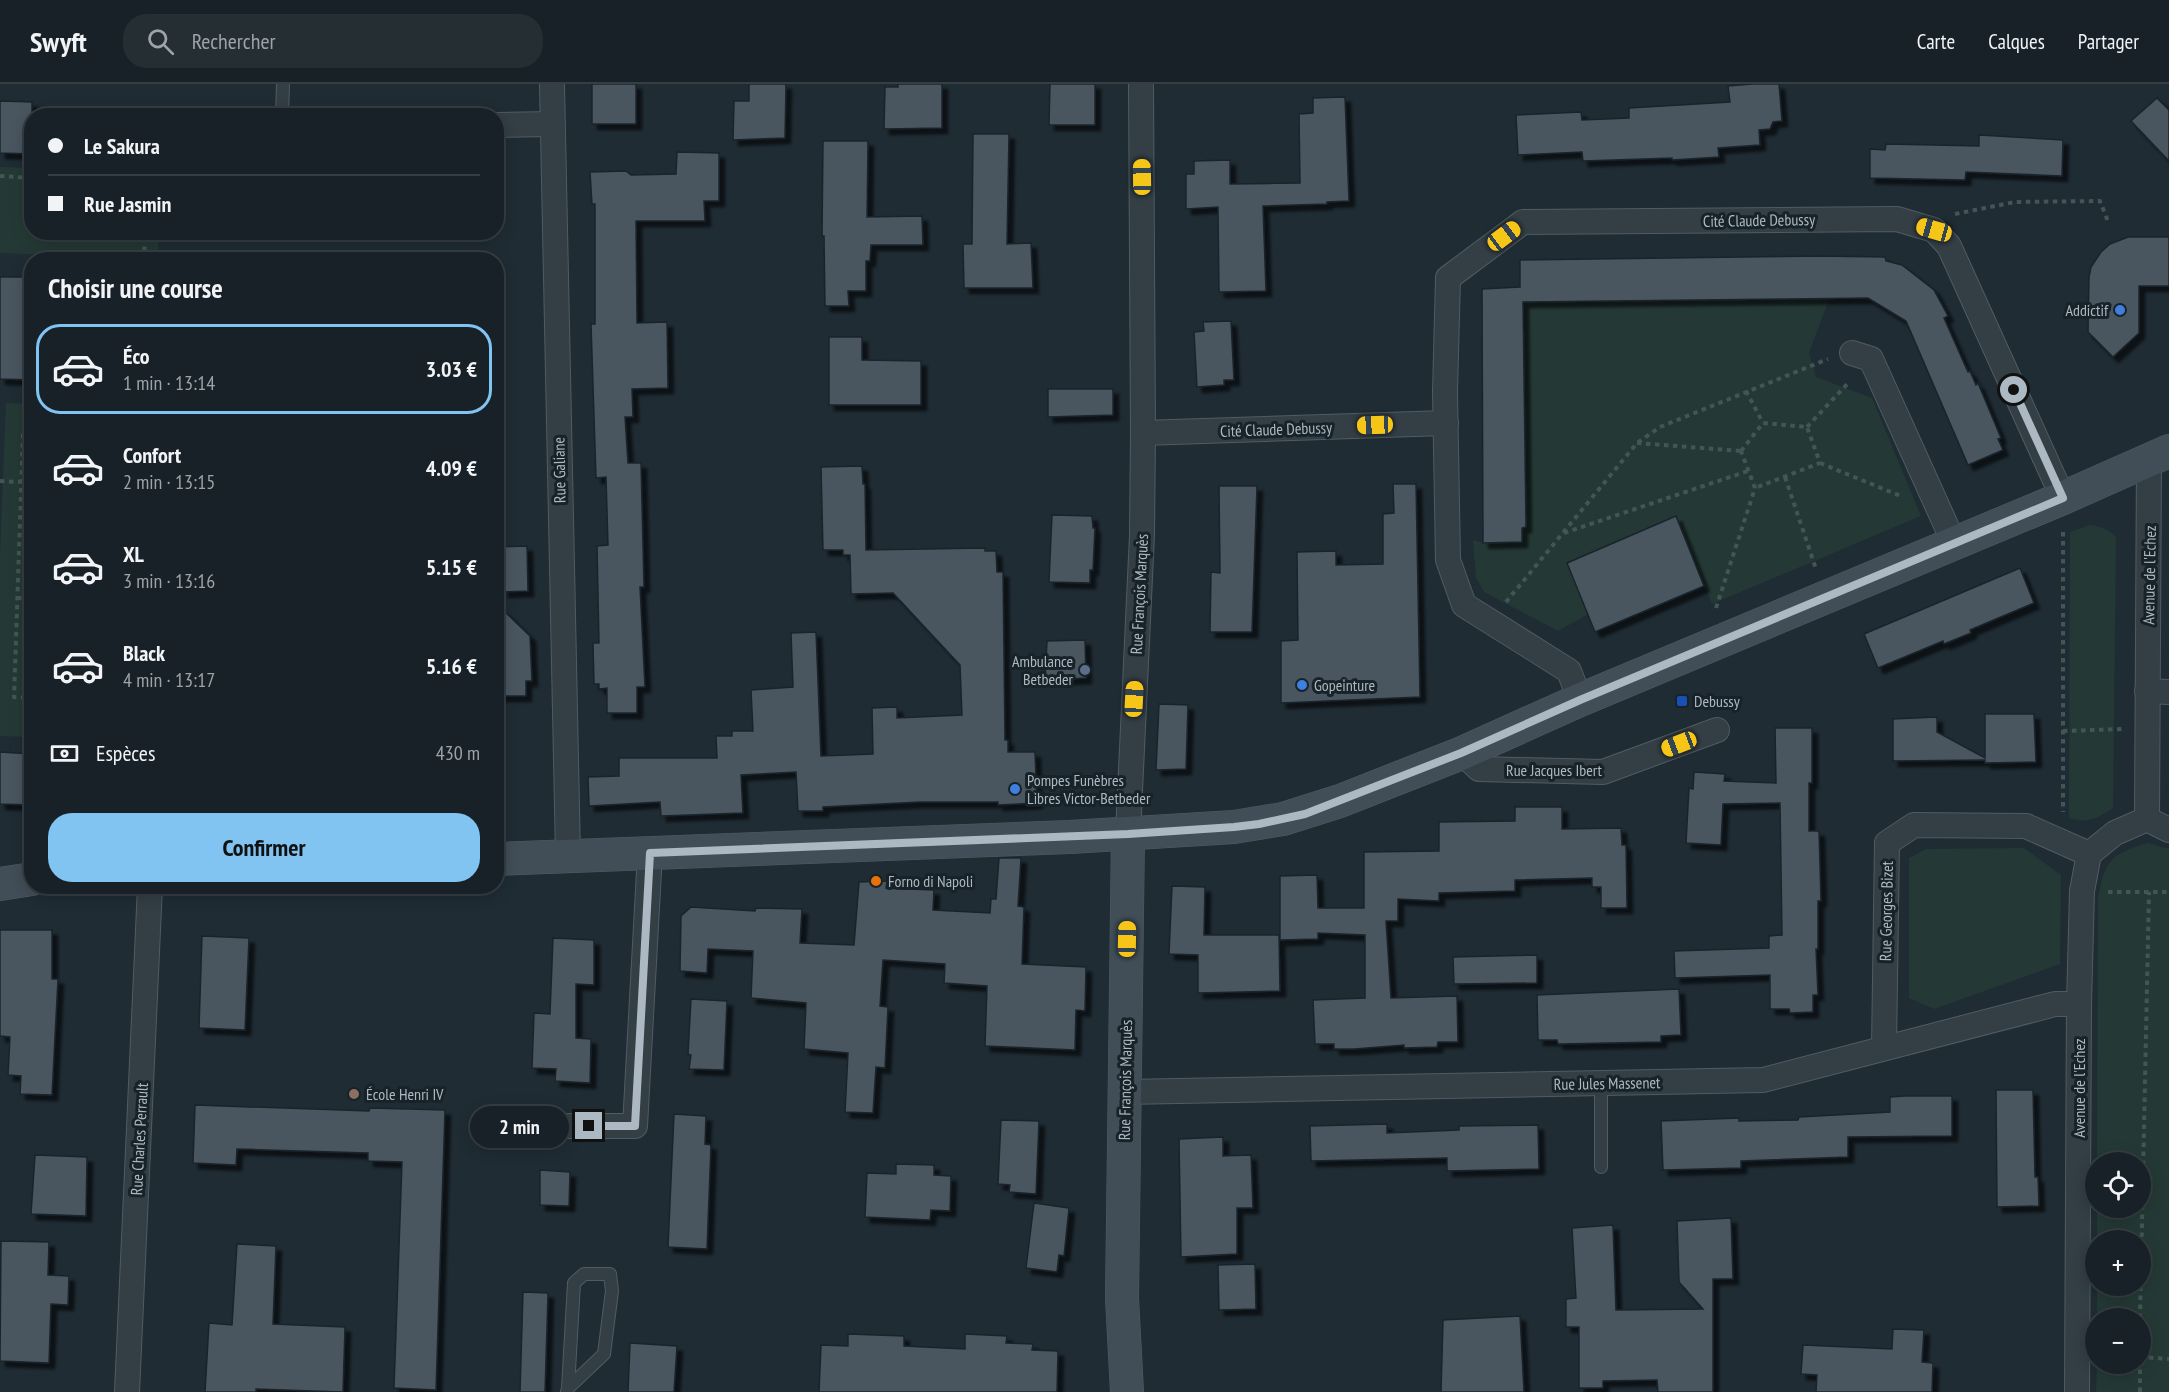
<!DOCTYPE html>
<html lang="fr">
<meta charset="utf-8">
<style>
body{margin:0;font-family:"PT Sans Narrow",sans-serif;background:#242e33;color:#f1f3f6;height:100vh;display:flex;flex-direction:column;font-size:22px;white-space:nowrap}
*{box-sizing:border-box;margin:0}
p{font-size:20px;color:#9ea3a7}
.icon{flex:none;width:33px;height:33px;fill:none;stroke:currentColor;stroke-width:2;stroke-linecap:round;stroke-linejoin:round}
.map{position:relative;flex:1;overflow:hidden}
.sheet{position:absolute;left:24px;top:168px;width:480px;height:642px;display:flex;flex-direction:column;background:#172127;border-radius:24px;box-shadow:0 3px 15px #0003,0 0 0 2px #363e44}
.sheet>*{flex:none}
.top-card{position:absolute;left:24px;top:24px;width:480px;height:132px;border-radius:24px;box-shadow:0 3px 15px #0003,0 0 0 2px #363e44;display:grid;align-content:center;height:132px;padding:0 24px;background:#172127}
.fabs{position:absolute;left:2085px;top:1068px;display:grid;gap:12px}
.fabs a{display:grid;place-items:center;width:66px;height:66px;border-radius:50%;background:#172127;box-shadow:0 3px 15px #0003,0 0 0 2px #363e44;font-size:30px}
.end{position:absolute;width:27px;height:27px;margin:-14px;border:8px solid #acb9c2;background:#111;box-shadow:0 0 0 3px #111}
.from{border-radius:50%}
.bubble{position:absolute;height:42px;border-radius:21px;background:#172127;box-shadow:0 3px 15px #0003,0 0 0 2px #363e44;font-size:20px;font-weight:700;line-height:42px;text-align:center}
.car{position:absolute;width:18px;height:36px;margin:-18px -9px;border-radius:8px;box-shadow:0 0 4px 2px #0007;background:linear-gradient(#f5c518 24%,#345 0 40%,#f5c518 0 76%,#345 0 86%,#f5c518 0)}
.top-card b{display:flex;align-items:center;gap:21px;height:57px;font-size:22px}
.top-card b+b{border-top:2px solid #363e44}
.top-card i{width:15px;height:15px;background:#f1f3f6}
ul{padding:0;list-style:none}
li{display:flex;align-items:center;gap:18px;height:90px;margin:0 12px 9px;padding:0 12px;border:3px solid transparent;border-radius:24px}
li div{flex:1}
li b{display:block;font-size:22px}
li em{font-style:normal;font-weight:700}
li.active{border-color:#81c4f2}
li>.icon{width:54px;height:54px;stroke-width:1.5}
h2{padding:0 24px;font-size:27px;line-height:72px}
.pay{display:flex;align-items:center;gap:15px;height:66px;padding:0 24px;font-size:22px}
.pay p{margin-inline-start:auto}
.button{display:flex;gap:12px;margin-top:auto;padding:12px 24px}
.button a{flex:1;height:69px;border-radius:24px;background:#81c4f2;color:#111;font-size:24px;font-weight:700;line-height:69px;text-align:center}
header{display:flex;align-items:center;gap:36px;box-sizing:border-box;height:84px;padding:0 30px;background:#172127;border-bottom:2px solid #363e44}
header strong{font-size:28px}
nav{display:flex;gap:33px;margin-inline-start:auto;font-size:21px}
.search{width:420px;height:54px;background:#242e33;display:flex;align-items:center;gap:15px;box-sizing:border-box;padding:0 21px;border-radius:24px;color:#9ea3a7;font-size:22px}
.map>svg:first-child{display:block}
</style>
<header>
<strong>Swyft</strong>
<div class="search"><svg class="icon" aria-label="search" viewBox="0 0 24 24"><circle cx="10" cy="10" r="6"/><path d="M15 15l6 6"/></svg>Rechercher</div>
<nav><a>Carte</a><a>Calques</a><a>Partager</a></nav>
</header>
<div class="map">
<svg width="2169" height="1308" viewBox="0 0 2169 1308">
<defs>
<filter id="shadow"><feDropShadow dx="5.5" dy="5.5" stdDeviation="1.5" flood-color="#0009"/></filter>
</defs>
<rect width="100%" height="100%" fill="#1f2c34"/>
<g fill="#243935">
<path d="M0 83 31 84 32 148 159 149 158 175 0 169Z"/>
<path d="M1786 212 1787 216 1829 215 1809 269 1816 293 1872 314 1921 432 1712 520 1676 433 1567 479 1588 530 1558 547 1484 508 1476 494 1473 456 1483 459 1521 277 1525 276 1522 218 1702 216Z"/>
<path d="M6 319 31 320V653L0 652V470Z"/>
<path d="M2090 441C2101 443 2108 445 2116 453L2113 724C2099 734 2086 740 2069 734L2070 448Z"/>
<path d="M2148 759 2169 765V1308H2096L2097 1280H2140V1234H2097V1202H2140V1156H2097V1124H2140V1078H2097L2098 813C2106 775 2111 770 2148 759Z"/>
<path d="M2024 764 2061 791 2060 880 1934 925 1909 914V774L1926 765Z"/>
</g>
<g fill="#485760" stroke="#1a242b" stroke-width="1.5" filter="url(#shadow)">
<rect x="592" y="0" width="44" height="40"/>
<path d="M749 0H786L785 54 733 56 734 17H749Z"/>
<path d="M898 0H942V44L884 45 885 3H898Z"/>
<path d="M1050 0H1095V41H1049Z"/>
<path d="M1752 0H1779L1782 37 1773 38 1770 45 1759 46 1760 61 1718 64 1719 73 1672 76V74L1583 77 1582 68 1518 71 1516 31 1581 28 1582 36 1629 34V24L1730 18 1728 2Z"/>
<path d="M1345 13 1349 117 1327 118V120L1263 122 1266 207 1219 208 1218 123 1186 125V90H1194V77L1230 76V100L1300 99 1299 30 1313 29V14Z"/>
<path d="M2157 14 2169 26V77L2131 37Z"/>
<path d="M0 17 32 18V70L0 69Z"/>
<path d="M973 50H1009L1007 160 1031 159 1033 204H964L963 160H972Z"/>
<path d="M1979 51 2063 56 2062 92 1966 88 1965 96 1870 94V65L1885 66 1886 60 1979 62Z"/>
<path d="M823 57H868L867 133 922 132 923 161H871L870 177H866V207H848L849 222H825L824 152H822Z"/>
<path d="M677 68 719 69V117H704L705 137H636L637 239 667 238 668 304 632 305 633 333H625L628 379H641L644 503H640L645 603H637V629H607V604L599 605V600H594L593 559H599L597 462 608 461 606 393 596 394 591 240H595V120H592L590 88 626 87 631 91 676 90Z"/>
<path d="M2128 153H2169V202H2139V249L2113 273 2088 248 2089 193 2091 183 2101 168 2110 160Z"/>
<path d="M1819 172 1885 173 1886 177 1902 181 1934 206 1948 232 1944 234 1968 288 1970 287 1976 301 1978 299 2001 354 1998 355 2003 366 1968 381 1906 237 1868 214 1523 218 1526 443 1522 444V458L1483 459 1482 205 1520 203V176Z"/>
<path d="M0 193H32V296L0 295Z"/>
<path d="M1231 237 1234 296H1224V301L1197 303 1194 248 1204 247 1203 238Z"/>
<path d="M829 253H862V276L921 277V321H829Z"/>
<path d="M1048 305H1113V331L1048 333Z"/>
<path d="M862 382 863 400H865L866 466 985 464V467H996L997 488H1003L1005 656H1008V668H1035L1037 719 998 721V718H920L823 723V727H798L796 688 741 691 743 729 661 732 660 718 589 722 588 693 619 692V674H717L716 652H732V647H753L751 606 793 603 791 549 816 548 821 672 873 670 872 624 897 623V634L962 631 960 581 893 509 851 510 850 471H843V466H823L821 383Z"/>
<path d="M1393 400H1416L1420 613 1281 619V557L1298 556 1297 468 1336 467V481L1383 480V430L1394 429Z"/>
<path d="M1219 402H1257L1252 548H1210L1211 488 1220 489Z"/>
<path d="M1052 431 1092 432 1093 444H1095L1093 486H1090V499L1049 498Z"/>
<path d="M1676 432 1704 502 1595 548 1567 479Z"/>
<path d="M527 462 528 507 503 508V497H497L496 463Z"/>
<path d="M2020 484 2034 519 1970 546 1971 549 1944 560 1943 557 1878 584 1864 550Z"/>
<path d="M504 527 530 552 532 597H526V612H496V552L505 551Z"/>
<path d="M1085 556 1086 594 1045 596 1047 557Z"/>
<path d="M1159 620 1188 621 1186 685 1156 686Z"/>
<path d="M1985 630H2034L2036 678 1985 679V676L1893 677V635L1937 633V648L1985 674Z"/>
<path d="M1775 644H1812V699H1809V747H1819L1821 817H1818V865H1816L1818 911H1813V928L1790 929 1789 925H1770V891L1675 894 1674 867 1769 864V852L1782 851 1780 719 1723 720 1721 761 1686 759 1689 704 1693 705 1694 688 1725 690 1724 697 1776 699Z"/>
<path d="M0 668 32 670V721L0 720Z"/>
<path d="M1515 723H1562V745L1621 744 1622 761H1626L1627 824H1601V803H1592V794L1515 796V807L1439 809V817L1398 815V837H1386L1391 914 1457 912 1458 958H1438L1437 963 1404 964V961L1354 965H1334V960H1315L1313 916 1365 914V851L1318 849V855L1280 856V792L1317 791 1318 824H1364V768L1439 767V738L1515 737Z"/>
<path d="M999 774H1021L1018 822 1024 823 1022 880 1086 883 1085 927 1076 926 1075 966 985 962 987 902 944 899 945 880 883 876 880 922 888 923 885 984 876 983 873 1029 845 1028 848 969 804 965 806 919 751 914 753 867 708 865 707 889 680 887 681 832 691 823 755 827 756 824 802 825 800 859 854 861 859 798 887 797 886 804 934 806 933 826 990 829 991 815H996Z"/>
<path d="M1172 802 1205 803 1204 851H1279L1280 907 1198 909V871L1169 870Z"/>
<path d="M0 846H52V895H58L52 1011 20 1010 21 992 8 991 10 953 0 952Z"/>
<path d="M202 852 249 854 245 946 199 944Z"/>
<path d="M553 854 594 856V901L576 900V954L591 955 590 999 555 997 556 985 532 984 534 929 550 930Z"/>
<path d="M1537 871V899L1454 900 1453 873Z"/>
<path d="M1679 905 1681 951 1661 952V958L1558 960 1557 956H1538L1537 911Z"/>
<path d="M691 915 727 917 724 986 689 985 691 971 688 970Z"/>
<path d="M1996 1006H2033L2035 1093H2038L2039 1122 1997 1123Z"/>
<path d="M1905 1012H1952V1052L1848 1053V1073L1741 1077V1084L1663 1086 1661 1037 1739 1034V1037L1798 1036 1799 1033 1890 1028V1013Z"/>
<path d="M195 1021 369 1027 370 1024 445 1026 436 1306 394 1304 402 1078 368 1077V1069L237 1065 236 1081 193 1079Z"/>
<path d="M674 1030 706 1032 705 1060 711 1061 707 1165 668 1163Z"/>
<path d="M1001 1036 1039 1037 1036 1110 1009 1108 1010 1101 998 1100Z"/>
<path d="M1387 1040V1049L1459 1046V1042L1538 1041 1539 1085 1447 1087V1074L1311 1077 1310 1042Z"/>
<path d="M1223 1053V1072L1251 1071 1253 1124H1237V1170L1181 1173 1179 1055Z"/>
<path d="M35 1071 87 1073 86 1132 31 1130Z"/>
<path d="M896 1080 934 1081V1091L951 1092 950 1127 931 1126 930 1136 865 1133 867 1089 896 1090Z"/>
<path d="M540 1086 570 1088 569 1122 540 1121Z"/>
<path d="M1034 1119 1069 1124 1064 1172 1059 1171 1057 1188 1026 1184Z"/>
<path d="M1731 1134 1733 1195H1713V1308H1658L1657 1296 1603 1297V1304H1579V1243H1566V1215L1576 1214 1572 1144 1613 1141 1616 1226 1703 1225 1679 1198 1677 1137Z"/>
<path d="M1 1157 49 1158 48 1191 69 1192 68 1221 51 1220 49 1279 0 1277Z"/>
<path d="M237 1160 276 1162 273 1240 345 1243 343 1308 256 1305V1308H205L209 1239 232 1241Z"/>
<path d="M1255 1180 1256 1225 1219 1226 1218 1181Z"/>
<path d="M523 1208 548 1209 545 1308H520Z"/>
<path d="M1520 1232 1524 1308H1441L1443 1236Z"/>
<path d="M1893 1245 1924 1246 1922 1278 1933 1279 1932 1308H1816L1817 1291 1801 1290 1803 1261 1892 1265Z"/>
<path d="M848 1250 904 1252V1262L965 1265V1250L1007 1252 1006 1259 1033 1260 1032 1266 1058 1267 1057 1308H819L821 1261 848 1262Z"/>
<path d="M630 1259 677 1262 674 1308H628Z"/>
</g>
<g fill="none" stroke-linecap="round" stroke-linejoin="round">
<g stroke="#505c63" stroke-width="14">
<g id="lane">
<path d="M282 32 283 0"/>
<path d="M1601 1083V1000"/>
<path d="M567 1308 568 1304 574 1199 584 1190H610L612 1207 604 1270 568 1304"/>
</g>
</g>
<g stroke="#505c63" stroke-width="26">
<g id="street">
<path d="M552 0 568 772"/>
<path d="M496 41 552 40"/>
<path d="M1852 269 1871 275 1954 459"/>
<path d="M1143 349 1446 339"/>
<path d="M2147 607 2169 608"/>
<path d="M1580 616 1569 587 1464 521 1448 476 1445 308 1448 194 1523 138 1897 135 1934 146 1949 162 2063 414"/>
<path d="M1462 669 1479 685 1603 688 1717 646"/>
<path d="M2147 735 2149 375"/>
<path d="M2147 735 2169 746"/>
<path d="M1128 750 1142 451 1143 349 1141 0"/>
<path d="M1884 964 1887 759 1914 741 2026 742 2089 770"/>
<path d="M1124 1008 1763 996 2055 920H2079"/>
<path d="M544 1042H635L650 769"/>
<path d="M127 1308 150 802"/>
<path d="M2077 1308 2079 920 2082 807 2089 770 2115 749 2147 735"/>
</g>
</g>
<g stroke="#505c63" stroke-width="34">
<g id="secondary">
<path d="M496 775 1070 753 1234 743 1283 735 1340 717 1462 669 1580 616 2063 414 2169 367"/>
<path d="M0 800 32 795"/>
<path d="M1127 1308 1122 1214 1128 750"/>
</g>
</g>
<g stroke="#435655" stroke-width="4" stroke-dasharray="4.5 4.5" stroke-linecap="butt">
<path d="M0 92 32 94"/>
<path d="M1955 130 2015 118 2100 117 2109 140"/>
<path d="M144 176 145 148"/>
<path d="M1746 307 1763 339"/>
<path d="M1807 343 1850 297"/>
<path d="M32 350H23L14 613 32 614"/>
<path d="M1637 359 1741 367"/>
<path d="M1741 367 1763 339 1807 343 1820 379 1755 404"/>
<path d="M1820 379 1903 413"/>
<path d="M1785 393 1816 485"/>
<path d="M0 397 21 398"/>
<path d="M2063 448V728"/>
<path d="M1564 449 1748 387"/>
<path d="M17 514H32"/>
<path d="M1506 518 1637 359 1660 343 1828 275"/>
<path d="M1716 524 1755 404 1741 367"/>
<path d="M2063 647 2122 645"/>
<path d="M2108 808H2169"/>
<path d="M2140 1234 2149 808"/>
<path d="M2140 1273 2169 1275"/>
<path d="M2140 1308V1280"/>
</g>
<use href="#lane" stroke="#333e45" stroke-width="12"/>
<use href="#street" stroke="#333e45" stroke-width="24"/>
<use href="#secondary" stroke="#414e57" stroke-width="33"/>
</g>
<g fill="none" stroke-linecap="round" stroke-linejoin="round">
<path stroke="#acb9c2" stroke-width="8" d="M589 1042H635L650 769 1128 750 1234 743 1259 740 1305 730 1461 669 1580 616 2063 414 2014 306"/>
</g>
<g fill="#3f7fe0" stroke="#182229" stroke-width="2">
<circle cx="2120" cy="226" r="6"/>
<circle cx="1302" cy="601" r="6"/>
<circle cx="1015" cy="705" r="6"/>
</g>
<circle fill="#5c6f8a" stroke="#182229" stroke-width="2" cx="1085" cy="586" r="6"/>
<rect fill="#1a4fb4" stroke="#182229" stroke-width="2" x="1676" y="611" width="12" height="12" rx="3"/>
<circle fill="#e8710a" stroke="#182229" stroke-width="2" cx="876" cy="797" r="6"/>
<circle fill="#8d6e63" stroke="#182229" stroke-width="2" cx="354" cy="1010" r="6"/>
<g text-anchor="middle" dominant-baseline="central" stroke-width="6" stroke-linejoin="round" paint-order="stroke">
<g font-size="16" fill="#acb9c2" stroke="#182229">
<text transform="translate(1759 136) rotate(-1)">Cité Claude Debussy</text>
<text transform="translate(1276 345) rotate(-2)">Cité Claude Debussy</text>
<text transform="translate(559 386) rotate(-91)">Rue Galiane</text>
<text transform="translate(2149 491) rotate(-89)">Avenue de l'Echez</text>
<text transform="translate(1139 510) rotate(-87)">Rue François Marquès</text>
<text x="1554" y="686">Rue Jacques Ibert</text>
<text transform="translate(1886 827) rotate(-89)">Rue Georges Bizet</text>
<text transform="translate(1125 996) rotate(-89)">Rue François Marquès</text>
<text transform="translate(1607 999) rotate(-1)">Rue Jules Massenet</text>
<text transform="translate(2079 1004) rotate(-90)">Avenue de l'Echez</text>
<text transform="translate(139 1055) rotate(-87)">Rue Charles Perrault</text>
</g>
<g font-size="16" fill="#acb9c2" stroke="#182229" text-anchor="start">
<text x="2108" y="226" text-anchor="end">Addictif</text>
<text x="1073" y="577" text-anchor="end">Ambulance<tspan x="1073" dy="18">Betbeder</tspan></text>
<text x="1314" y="601">Gopeinture</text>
<text x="1694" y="617">Debussy</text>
<text x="1027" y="696">Pompes Funèbres<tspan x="1027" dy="18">Libres Victor-Betbeder</tspan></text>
<text x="888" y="797">Forno di Napoli</text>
<text x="366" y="1010">École Henri IV</text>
</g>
</g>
</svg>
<div class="fabs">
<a><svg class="icon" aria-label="locate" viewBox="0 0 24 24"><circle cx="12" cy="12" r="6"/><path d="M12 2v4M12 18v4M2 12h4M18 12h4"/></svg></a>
<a>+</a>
<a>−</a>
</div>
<i class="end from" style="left:2014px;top:306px"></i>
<i class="end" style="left:589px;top:1042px"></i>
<div class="bubble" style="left:470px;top:1022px;width:99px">2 min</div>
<i class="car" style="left:1142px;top:93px;rotate:359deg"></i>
<i class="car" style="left:1934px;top:146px;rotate:286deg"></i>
<i class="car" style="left:1504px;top:152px;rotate:53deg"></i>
<i class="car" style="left:1375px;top:341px;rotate:268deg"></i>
<i class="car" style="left:1134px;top:615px;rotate:3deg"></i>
<i class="car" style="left:1679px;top:660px;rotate:249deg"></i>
<i class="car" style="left:1127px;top:855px;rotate:1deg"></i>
<div class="top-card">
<b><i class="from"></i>Le Sakura</b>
<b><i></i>Rue Jasmin</b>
</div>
<section class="sheet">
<h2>Choisir une course</h2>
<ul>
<li class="active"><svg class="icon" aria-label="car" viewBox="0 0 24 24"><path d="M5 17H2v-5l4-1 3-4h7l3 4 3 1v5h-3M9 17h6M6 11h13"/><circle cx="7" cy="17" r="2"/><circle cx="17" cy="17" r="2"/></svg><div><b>Éco</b><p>1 min · 13:14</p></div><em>3.03 €</em></li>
<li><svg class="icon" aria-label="car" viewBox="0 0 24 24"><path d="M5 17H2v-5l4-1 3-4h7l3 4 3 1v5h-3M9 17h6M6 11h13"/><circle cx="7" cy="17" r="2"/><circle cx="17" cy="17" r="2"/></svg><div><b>Confort</b><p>2 min · 13:15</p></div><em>4.09 €</em></li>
<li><svg class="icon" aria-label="car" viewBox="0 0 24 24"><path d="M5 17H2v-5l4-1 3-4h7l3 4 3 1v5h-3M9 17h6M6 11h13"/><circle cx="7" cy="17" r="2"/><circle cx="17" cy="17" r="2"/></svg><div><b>XL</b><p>3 min · 13:16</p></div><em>5.15 €</em></li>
<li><svg class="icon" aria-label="car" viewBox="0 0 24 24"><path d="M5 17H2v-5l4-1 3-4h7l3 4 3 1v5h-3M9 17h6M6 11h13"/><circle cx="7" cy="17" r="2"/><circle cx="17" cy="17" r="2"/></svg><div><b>Black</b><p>4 min · 13:17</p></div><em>5.16 €</em></li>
</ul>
<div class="pay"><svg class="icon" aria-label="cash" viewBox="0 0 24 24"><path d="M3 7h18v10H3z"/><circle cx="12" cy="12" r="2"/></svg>Espèces<p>430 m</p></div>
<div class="button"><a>Confirmer</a></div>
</section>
</div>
